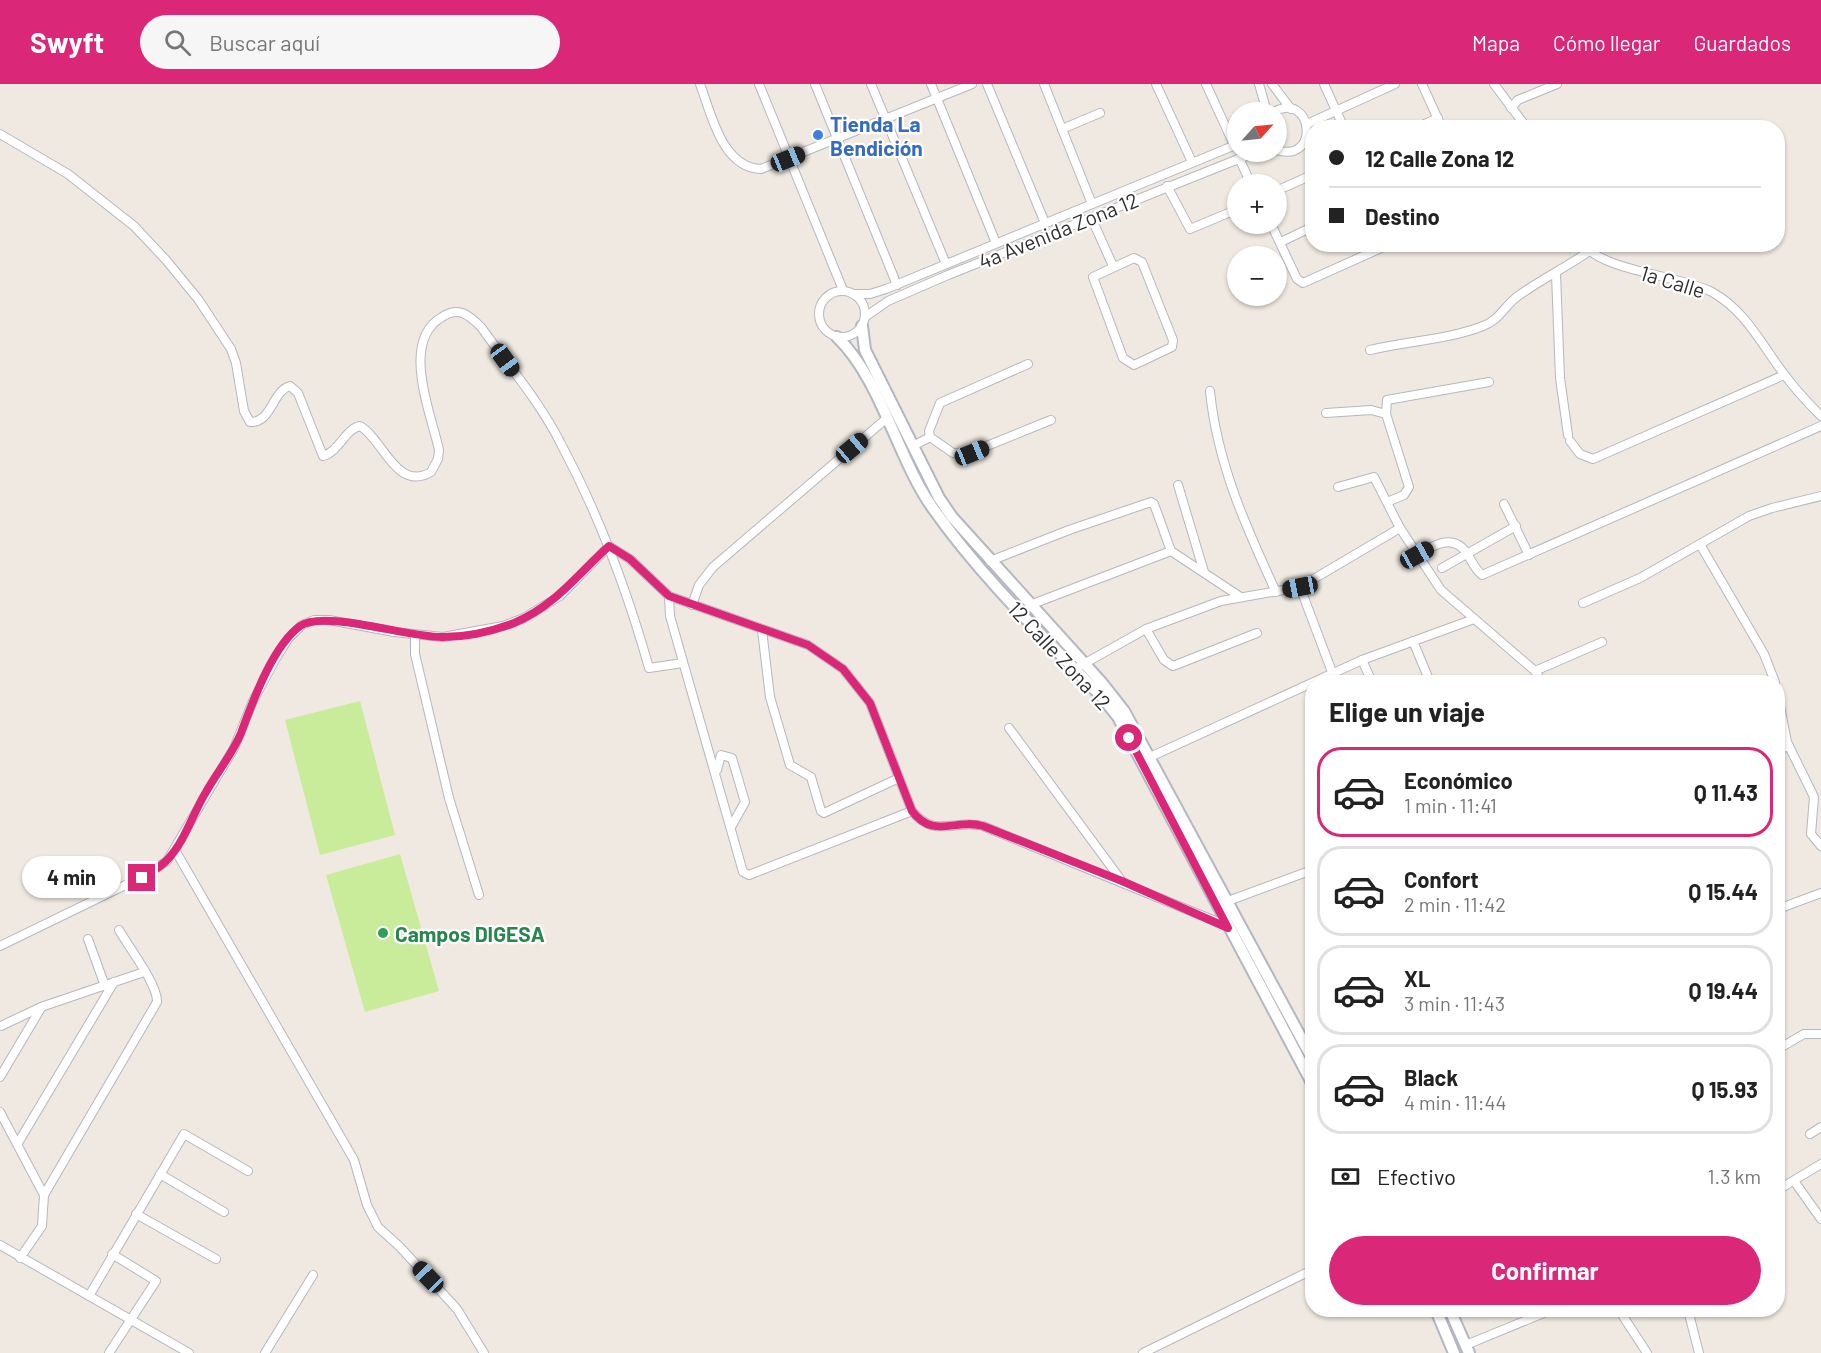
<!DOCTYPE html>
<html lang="es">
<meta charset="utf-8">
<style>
body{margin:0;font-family:Barlow,sans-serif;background:#f6f6f6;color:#222;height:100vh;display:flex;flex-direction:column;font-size:22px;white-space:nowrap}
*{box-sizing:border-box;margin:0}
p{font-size:20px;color:#767676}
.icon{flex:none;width:33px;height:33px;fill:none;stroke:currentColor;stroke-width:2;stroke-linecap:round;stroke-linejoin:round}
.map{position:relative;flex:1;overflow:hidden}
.panel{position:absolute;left:1305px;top:591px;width:480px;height:642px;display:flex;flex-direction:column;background:#fff;border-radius:24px;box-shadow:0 2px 4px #0004}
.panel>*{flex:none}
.top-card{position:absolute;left:1305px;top:36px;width:480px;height:132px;border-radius:24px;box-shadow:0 2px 4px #0004;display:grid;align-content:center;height:132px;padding:0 24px;background:#fff}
.needle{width:39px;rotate:63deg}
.fabs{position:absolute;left:1227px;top:18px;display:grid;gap:12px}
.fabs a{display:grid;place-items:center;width:60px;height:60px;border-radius:50%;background:#fff;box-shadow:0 2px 4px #0004;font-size:30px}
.end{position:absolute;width:27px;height:27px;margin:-14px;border:8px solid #db2777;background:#fff;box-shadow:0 0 0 3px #fff}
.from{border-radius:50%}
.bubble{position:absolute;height:42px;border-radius:21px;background:#fff;box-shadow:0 2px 4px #0004;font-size:20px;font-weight:700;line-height:42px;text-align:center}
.car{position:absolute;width:18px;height:36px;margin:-18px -9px;border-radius:8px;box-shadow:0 0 4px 2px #0007;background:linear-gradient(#222 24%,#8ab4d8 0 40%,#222 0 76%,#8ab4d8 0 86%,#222 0)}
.top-card b{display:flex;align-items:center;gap:21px;height:57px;font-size:22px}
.top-card b+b{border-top:2px solid #e0e0e0}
.top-card i{width:15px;height:15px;background:#222}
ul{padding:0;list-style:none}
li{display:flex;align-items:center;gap:18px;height:90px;margin:0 12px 9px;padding:0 12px;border:3px solid #e0e0e0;border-radius:24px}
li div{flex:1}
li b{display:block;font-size:22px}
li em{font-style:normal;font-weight:700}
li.on{border-color:#db2777}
li>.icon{width:54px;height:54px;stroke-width:1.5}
h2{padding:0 24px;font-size:27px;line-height:72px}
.pay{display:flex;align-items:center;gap:15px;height:66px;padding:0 24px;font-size:22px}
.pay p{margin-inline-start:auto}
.cta{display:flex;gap:12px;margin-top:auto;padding:12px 24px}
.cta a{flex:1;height:69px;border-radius:36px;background:#db2777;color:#fff;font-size:24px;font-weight:700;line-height:69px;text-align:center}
header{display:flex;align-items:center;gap:36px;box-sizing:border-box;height:84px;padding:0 30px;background:#db2777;color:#fff}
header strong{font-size:28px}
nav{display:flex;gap:33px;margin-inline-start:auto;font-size:21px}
.search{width:420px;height:54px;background:#f6f6f6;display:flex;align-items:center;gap:15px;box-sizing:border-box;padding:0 21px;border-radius:33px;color:#767676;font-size:22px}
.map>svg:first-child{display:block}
</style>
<header>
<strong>Swyft</strong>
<div class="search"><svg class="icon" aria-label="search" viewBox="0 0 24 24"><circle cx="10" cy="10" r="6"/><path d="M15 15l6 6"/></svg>Buscar aquí</div>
<nav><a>Mapa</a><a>Cómo llegar</a><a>Guardados</a></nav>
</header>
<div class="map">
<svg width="1821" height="1269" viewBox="0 0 1821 1269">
<rect width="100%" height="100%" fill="#efe9e1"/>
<g fill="#c9ec9a">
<path d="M360 617 395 751 320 771 285 636Z"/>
<path d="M400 770 439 907 365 928 326 791Z"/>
</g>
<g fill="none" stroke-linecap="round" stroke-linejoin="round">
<g stroke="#b4b7c1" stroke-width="10">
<g id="street">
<path d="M700 0C711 29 722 84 761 85L972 0"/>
<path d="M759 0 843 206"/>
<path d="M815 0 897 201"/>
<path d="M871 0 946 180"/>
<path d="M931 0 996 159"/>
<path d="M987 0 1045 139"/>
<path d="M1044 0 1092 120"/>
<path d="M1156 0 1192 78"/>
<path d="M1206 0 1234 61"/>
<path d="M1259 0 1267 28"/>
<path d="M1272 0 1291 25"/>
<path d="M1324 0 1344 44"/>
<path d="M1422 0 1442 44"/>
<path d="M1494 0 1527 44"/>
<path d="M1511 24 1518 16 1557 0"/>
<path d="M1274 28C1312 6 1322 80 1276 66"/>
<path d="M1307 40 1395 0"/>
<path d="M1416 44 1438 34"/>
<path d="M1062 45 1100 29"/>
<path d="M0 50 68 90 134 142 166 176 198 215 231 265 236 279 244 327 250 338C272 339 272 307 290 302L298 309 323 372C339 368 345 345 360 342 384 356 396 408 431 388L438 375 439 366C431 329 400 257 442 233 459 222 469 231 481 243 508 281 540 318 561 360 599 431 627 506 649 584L683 579"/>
<path d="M1239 74 1251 100"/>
<path d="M1167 102 1190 145 1238 125"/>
<path d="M1276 107 1312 91"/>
<path d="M1091 133 1113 182"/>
<path d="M1271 140 1297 195 1303 199 1390 160"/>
<path d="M1281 158 1312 143"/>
<path d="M1584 160C1599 186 1682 192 1712 208 1746 227 1761 260 1784 290 1795 305 1808 319 1821 332"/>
<path d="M1134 174 1142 178 1173 256 1172 263 1134 281 1123 274 1093 193Z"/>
<path d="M1556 190 1560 294 1568 351"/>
<circle cx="842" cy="230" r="23"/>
<path d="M853 210H870L886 205 1238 60"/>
<path d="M865 233 888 217 948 191 1256 68"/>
<path d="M1370 266C1407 257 1447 256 1483 242 1500 236 1504 222 1518 212 1540 196 1565 184 1588 168"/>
<path d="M1210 307C1217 379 1246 443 1276 508"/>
<path d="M1326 329 1371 326 1386 330"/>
<path d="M930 353 929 347 940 319 1028 280"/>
<path d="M1570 357 1580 370 1593 375 1784 291"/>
<path d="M913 362 930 353 953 369 967 370 1051 336"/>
<path d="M1178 401 1204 488"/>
<path d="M1338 403 1374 393 1400 444 1441 506 1535 587 1542 598"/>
<path d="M1387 418 1404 411 1409 403 1386 330 1387 316 1489 298"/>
<path d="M1504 420 1529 471"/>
<path d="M609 462 630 475 669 512 808 561 843 585 870 619 912 727C935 755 954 735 983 742L1230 843"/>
<path d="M1701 462 1764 570 1775 598"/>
<path d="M1417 471C1434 461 1454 448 1468 471 1472 478 1475 485 1482 491L1821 342"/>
<path d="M990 477 1069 446 1151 418 1154 420 1171 467 1239 512"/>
<path d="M1442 484 1516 442"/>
<path d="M1300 503 1332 588"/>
<path d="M669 512 670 532 743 788 749 791 912 727"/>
<path d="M1583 519 1640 494 1749 432 1772 424 1821 412"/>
<path d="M692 521 699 501 713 483 887 334"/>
<path d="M1030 521 1171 467"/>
<path d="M1146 545 1164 576 1173 582 1257 549"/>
<path d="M762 546 770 613 790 681 811 693 821 727 824 729 899 694"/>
<path d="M415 551V570L449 714 479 811"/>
<path d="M1413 557 1430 598"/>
<path d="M1362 576 1372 598"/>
<path d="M1080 582 1146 545 1221 517 1300 503 1400 444"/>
<path d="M1535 587 1602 558"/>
<path d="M1778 612 1787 658 1814 713 1811 750 1821 762"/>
<path d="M1009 644 1121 796"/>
<path d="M1778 666 1789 662"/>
<path d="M1150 673 1362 576 1474 535"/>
<path d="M717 686 721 671 732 674 745 718 731 743"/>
<path d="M175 766 354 1076 367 1121 378 1143 400 1163 457 1225 484 1269"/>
<path d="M1228 817 1312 786"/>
<path d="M1778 825 1821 809"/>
<path d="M88 855 105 902"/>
<path d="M0 862 142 793 167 777 234 664 253 617 276 574 288 555 302 541 314 536H329L394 548 443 553 503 542 524 534 560 512 609 462"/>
<path d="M1 942 41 923 144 888"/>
<path d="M1778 965 1804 950H1821"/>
<path d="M0 993 41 924"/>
<path d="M0 1028 44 1111"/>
<path d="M1810 1050 1821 1043"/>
<path d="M18 1059 114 898"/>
<path d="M160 1090 224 1128"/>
<path d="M1794 1097 1821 1135"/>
<path d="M1778 1106 1821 1080"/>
<path d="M136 1130 216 1175"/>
<path d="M0 1161 189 1269"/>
<path d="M20 1174 42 1142 44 1111 157 918C158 901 128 862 119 846"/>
<path d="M89 1212 184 1050 248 1087"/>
<path d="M1619 1226 1647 1269"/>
<path d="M1688 1226 1699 1269"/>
<path d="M1466 1261 1551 1226"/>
<path d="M109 1269 156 1197 112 1170"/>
<path d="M265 1269 313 1191"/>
<path d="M1143 1269 1312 1186"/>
</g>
</g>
<g stroke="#b4b7c1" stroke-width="14">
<g id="secondary">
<path d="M862 242 865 266 939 414 952 433 1102 599 1124 627 1312 974"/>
<path d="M837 253C881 295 897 373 932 423 981 493 1043 552 1102 613L1118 633 1312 999"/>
<path d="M1436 1226 1454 1269"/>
<path d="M1450 1226 1469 1269"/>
</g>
</g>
<use href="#street" stroke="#fff" stroke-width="8"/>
<use href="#secondary" stroke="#fff" stroke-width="10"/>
</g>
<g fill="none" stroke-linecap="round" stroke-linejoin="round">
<path stroke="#db2777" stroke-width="8" d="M142 794C151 788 161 783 168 775 185 757 193 729 206 708 217 688 232 671 241 649 253 617 272 563 300 542 324 525 409 554 443 553 466 553 493 547 514 539 555 522 578 490 609 462L630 475 669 512 808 561 843 585 870 619 912 727C934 756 955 734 983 742L1122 797 1228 844 1129 654"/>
</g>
<circle fill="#3f7fe0" stroke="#fff" stroke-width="2" cx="818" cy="51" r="6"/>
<circle fill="#2e9e5b" stroke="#fff" stroke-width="2" cx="383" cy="849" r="6"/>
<g text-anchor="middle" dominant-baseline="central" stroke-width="4.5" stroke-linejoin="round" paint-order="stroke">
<g font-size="21" font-weight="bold" fill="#366cbe" stroke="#fff" text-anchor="start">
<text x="830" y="39">Tienda La<tspan x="830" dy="24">Bendición</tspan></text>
</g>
<g font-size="21" fill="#2e2e2e" stroke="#fff">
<text transform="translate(1058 146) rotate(-22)">4a Avenida Zona 12</text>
<text transform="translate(1673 197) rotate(17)">1a Calle</text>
<text transform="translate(1060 571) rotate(47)">12 Calle Zona 12</text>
</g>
<g font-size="21" font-weight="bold" fill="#27864d" stroke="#fff" text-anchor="start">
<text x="395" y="849">Campos DIGESA</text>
</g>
</g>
</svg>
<div class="fabs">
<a><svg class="needle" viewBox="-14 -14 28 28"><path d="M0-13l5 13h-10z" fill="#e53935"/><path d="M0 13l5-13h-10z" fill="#767676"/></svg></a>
<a>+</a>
<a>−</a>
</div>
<i class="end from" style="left:1129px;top:654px"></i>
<i class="end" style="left:142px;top:794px"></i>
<div class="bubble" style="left:22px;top:772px;width:99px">4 min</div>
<i class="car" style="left:788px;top:75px;rotate:68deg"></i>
<i class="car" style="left:505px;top:276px;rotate:144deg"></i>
<i class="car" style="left:852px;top:364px;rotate:50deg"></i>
<i class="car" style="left:972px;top:369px;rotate:68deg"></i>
<i class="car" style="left:1417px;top:471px;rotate:61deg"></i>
<i class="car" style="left:1300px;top:503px;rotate:259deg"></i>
<i class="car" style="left:428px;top:1193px;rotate:316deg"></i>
<div class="top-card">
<b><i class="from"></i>12 Calle Zona 12</b>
<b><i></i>Destino</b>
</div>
<section class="panel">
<h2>Elige un viaje</h2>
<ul>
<li class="on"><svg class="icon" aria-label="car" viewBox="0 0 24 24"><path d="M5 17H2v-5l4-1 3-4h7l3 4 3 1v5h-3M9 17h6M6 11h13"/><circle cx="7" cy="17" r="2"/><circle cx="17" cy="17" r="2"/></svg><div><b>Económico</b><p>1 min · 11:41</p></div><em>Q 11.43</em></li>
<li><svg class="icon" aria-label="car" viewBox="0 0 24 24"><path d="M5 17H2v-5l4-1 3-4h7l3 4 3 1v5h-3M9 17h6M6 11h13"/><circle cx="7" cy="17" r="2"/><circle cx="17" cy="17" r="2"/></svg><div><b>Confort</b><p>2 min · 11:42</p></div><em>Q 15.44</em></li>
<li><svg class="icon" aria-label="car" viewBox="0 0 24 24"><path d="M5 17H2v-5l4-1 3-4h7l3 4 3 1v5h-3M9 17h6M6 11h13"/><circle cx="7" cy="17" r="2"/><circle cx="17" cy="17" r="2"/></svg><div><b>XL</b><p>3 min · 11:43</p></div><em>Q 19.44</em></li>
<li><svg class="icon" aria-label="car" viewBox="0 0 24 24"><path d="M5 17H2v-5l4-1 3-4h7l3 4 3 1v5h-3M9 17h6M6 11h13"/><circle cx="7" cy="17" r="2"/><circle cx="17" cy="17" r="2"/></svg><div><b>Black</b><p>4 min · 11:44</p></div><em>Q 15.93</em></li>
</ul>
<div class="pay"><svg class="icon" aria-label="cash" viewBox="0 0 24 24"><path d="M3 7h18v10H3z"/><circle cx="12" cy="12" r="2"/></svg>Efectivo<p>1.3 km</p></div>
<div class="cta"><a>Confirmar</a></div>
</section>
</div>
